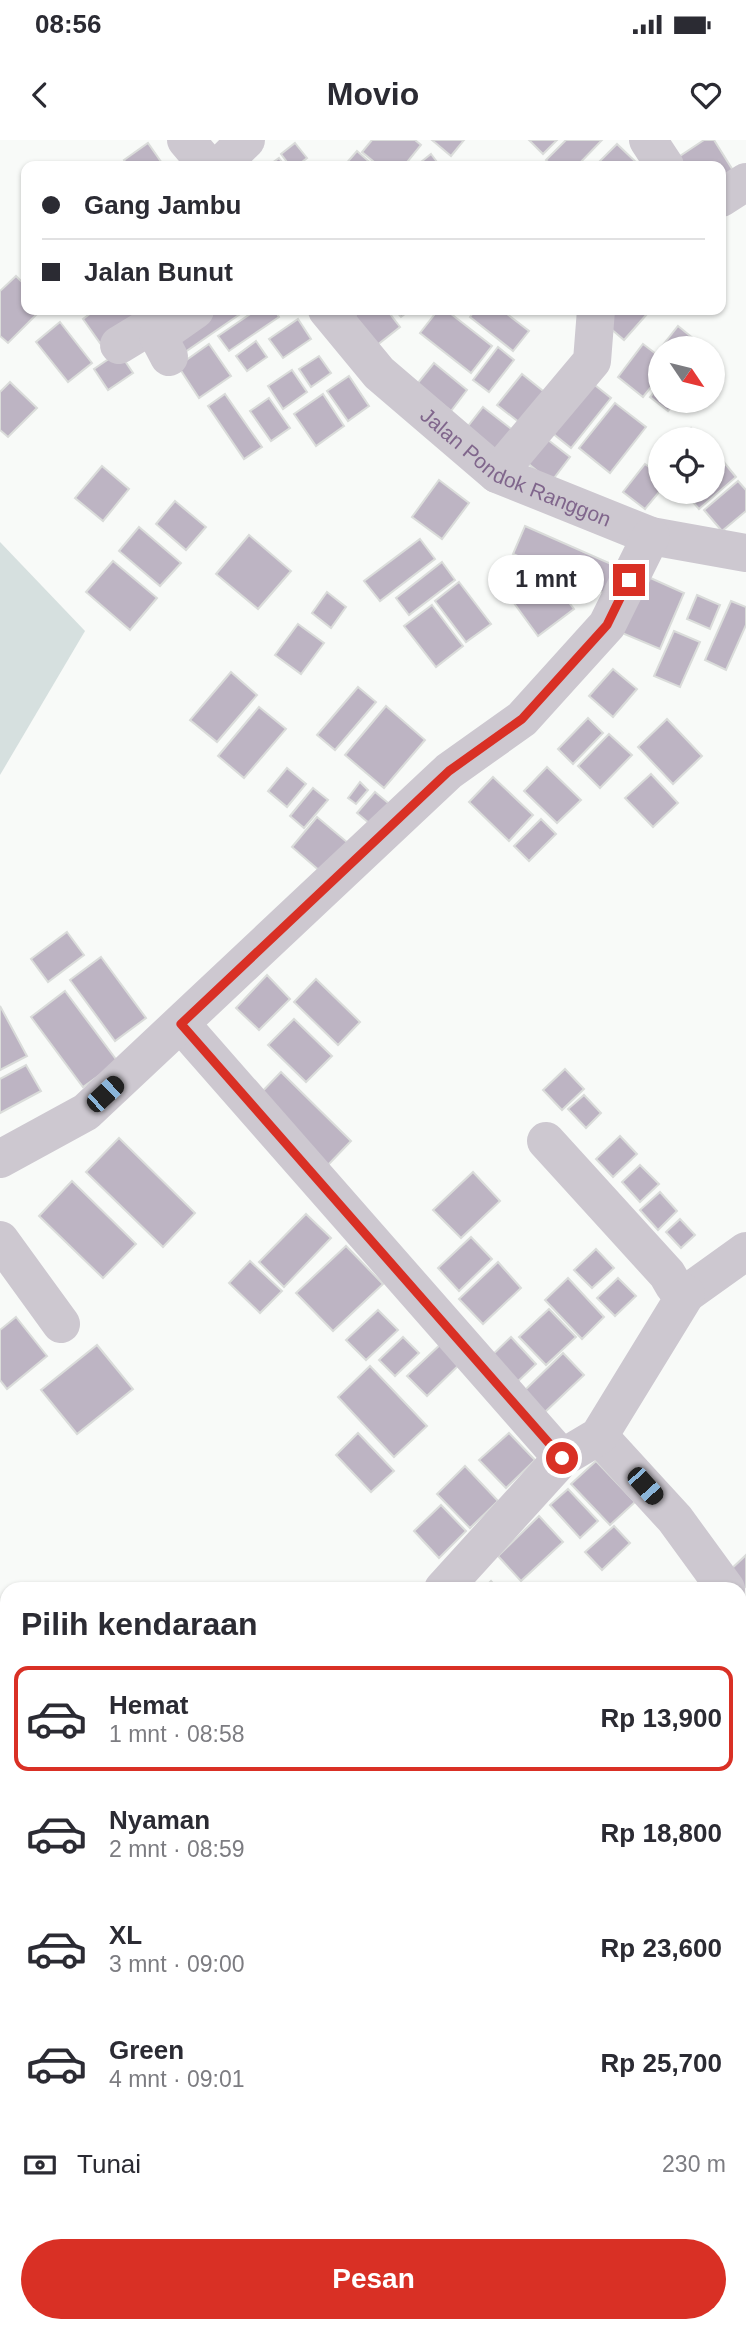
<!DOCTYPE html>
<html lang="id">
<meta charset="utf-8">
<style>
body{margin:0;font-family:Helvetica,sans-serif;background:#f7f7f7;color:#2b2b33;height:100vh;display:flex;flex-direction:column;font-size:26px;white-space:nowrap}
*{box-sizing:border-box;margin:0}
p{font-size:23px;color:#7c7c81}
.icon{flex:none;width:38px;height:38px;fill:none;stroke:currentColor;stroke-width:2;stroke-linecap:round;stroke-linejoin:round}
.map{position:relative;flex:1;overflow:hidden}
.sheet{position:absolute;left:0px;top:1442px;width:747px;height:751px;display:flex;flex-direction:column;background:#fff;border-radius:21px 21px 0 0;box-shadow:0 2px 5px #0004}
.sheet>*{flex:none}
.guide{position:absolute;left:21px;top:21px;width:705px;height:154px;border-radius:14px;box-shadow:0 2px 5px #0004;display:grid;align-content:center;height:154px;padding:0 21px;background:#fff}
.needle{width:46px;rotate:125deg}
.buttons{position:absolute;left:648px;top:196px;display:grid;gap:14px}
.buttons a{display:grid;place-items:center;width:77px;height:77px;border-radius:50%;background:#fff;box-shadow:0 2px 5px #0004;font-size:35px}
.end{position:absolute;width:32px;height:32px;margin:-16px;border:9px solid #d93025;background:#fff;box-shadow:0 0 0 4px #fff}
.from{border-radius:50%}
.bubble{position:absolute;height:49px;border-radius:24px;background:#fff;box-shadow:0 2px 5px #0004;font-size:23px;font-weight:800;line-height:49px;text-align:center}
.car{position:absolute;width:21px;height:42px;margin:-21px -10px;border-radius:9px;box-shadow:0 0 5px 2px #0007;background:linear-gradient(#222 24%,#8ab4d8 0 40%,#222 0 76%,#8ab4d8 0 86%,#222 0)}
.guide b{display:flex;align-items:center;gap:24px;height:66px;font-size:26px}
.guide b+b{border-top:2px solid #e1e1e2}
.guide i{width:18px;height:18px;background:#2b2b33}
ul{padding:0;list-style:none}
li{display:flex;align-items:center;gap:21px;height:105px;margin:0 14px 10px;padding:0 7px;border:4px solid transparent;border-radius:14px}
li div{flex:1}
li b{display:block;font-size:26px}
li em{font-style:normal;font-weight:800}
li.selected{border-color:#d93025}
li>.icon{width:63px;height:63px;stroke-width:1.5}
h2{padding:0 21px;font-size:32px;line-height:84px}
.pay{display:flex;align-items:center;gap:18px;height:77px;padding:0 21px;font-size:26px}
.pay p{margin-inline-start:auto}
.button{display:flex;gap:14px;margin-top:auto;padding:14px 21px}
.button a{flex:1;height:80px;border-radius:42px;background:#d93025;color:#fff;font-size:28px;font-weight:800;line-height:80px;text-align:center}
.status{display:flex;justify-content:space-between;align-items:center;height:49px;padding:0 35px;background:#fff;direction:ltr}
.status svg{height:19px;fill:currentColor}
header{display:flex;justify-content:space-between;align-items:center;height:91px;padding:0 21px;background:#fff;font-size:32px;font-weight:800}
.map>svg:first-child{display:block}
</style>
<div class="status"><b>08:56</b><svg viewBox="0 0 49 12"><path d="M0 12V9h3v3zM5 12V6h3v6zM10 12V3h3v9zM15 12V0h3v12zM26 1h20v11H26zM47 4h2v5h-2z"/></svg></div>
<header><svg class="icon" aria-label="back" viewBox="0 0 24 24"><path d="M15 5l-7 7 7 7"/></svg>Movio<svg class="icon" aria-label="heart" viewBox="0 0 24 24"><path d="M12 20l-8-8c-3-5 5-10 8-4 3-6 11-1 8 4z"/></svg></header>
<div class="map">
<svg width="746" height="2192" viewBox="0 0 746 2192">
<rect width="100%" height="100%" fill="#f8faf8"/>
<path fill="#d6e0df" d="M0 402 85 491 0 635Z"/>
<g fill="#bdb4c3" stroke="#dadcda" stroke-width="2">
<path d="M372 0H415L421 5 404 26H379L362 12Z"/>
<path d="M432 0H464L451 16Z"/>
<path d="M529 0H557L543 14Z"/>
<path d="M566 0H602L577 26H552L546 20Z"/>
<path d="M704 0H714L739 40 721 51V26H683L677 18Z"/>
<path d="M148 3 164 26H128L124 20Z"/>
<path d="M295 3 307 18 297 26H290L281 14Z"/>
<path d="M617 4 640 26H603L599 22Z"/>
<path d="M357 11 374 26H344Z"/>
<path d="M431 14 440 26H416Z"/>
<path d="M279 18 285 26H268Z"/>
<path d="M16 136 26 146V170H41L8 203 0 196V151Z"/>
<path d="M95 170H134L139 176 100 203 83 179Z"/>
<path d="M209 170H246L185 212 173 195Z"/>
<path d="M256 170H275L279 177 229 211 218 196Z"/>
<path d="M362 170H387L400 187 372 209 349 180Z"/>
<path d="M395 170H410L401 177Z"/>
<path d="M438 170H446L492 206 471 233 420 193Z"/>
<path d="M475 170H502L529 191 513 211 470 177Z"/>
<path d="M603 170H642L647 174 624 200 597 177Z"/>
<path d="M298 179 311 199 283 218 269 199Z"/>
<path d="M60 182 92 223 68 242 36 202Z"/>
<path d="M678 186 705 208H668L663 205Z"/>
<path d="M256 201 267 217 247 231 236 216Z"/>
<path d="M209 204 231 236 199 258 178 226Z"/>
<path d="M643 204 660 217V236L643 257 618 237Z"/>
<path d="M498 207 514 220 489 252 473 240Z"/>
<path d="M119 212 133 233 108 250 94 229Z"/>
<path d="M319 216 331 233 311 247 299 229Z"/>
<path d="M434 223 467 250 451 271 417 244Z"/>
<path d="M292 230 307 252 283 269 268 246Z"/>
<path d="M522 234 553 259 529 290 497 265Z"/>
<path d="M349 236 369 266 348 281 327 251Z"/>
<path d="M586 238 611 258 571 308 546 288Z"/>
<path d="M10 242 37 268 8 297 0 290V252Z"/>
<path d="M660 245V261H676L668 271 650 257Z"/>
<path d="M225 254 262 307 244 319 208 266Z"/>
<path d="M323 254 344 286 316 306 294 274Z"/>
<path d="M269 258 290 288 271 301 250 271Z"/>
<path d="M615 263 646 287 610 333 579 308Z"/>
<path d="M483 267 524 299 506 321 465 290Z"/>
<path d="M691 288 700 299H678Z"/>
<path d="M539 293 570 317 551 342 520 317Z"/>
<path d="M714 310 736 337 699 369 684 352H712Z"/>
<path d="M645 324 660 335V351L645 369 623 352Z"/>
<path d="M102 326 129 349 103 381 75 358Z"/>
<path d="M439 340 469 363 442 399 412 377Z"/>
<path d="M738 341 746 350V371L722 391 704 370Z"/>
<path d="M175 361 206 387 186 410 156 384Z"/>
<path d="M525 386 618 427 606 454 513 414Z"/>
<path d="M139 387 181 423 160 446 119 411Z"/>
<path d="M249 395 291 431 258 469 216 434Z"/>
<path d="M420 399 435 419 380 461 364 441Z"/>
<path d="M113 421 157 458 130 490 86 452Z"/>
<path d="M442 422 455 440 409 475 396 458Z"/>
<path d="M546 433 574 469 538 496 511 459Z"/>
<path d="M646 436 684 453 660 509 622 493Z"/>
<path d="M459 442 491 484 466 502 435 461Z"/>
<path d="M327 452 346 467 331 488 312 473Z"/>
<path d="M697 455 720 465 710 489 687 479Z"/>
<path d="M731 461 746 467V485L726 530 705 520Z"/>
<path d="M432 465 463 506 436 527 404 486Z"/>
<path d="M298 484 324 503 301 534 275 515Z"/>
<path d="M674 491 700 502 680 547 654 536Z"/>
<path d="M613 529 637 549 613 577 589 556Z"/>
<path d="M231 532 257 555 217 602 190 580Z"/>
<path d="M358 547 376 562 335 610 317 595Z"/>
<path d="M386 566 425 600 384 648 345 615Z"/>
<path d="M259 567 286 589 244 638 218 616Z"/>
<path d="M588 578 603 593 573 624 558 609Z"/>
<path d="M667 579 702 616 673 644 638 607Z"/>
<path d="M609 594 632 615 600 648 578 626Z"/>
<path d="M547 627 581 660 557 683 524 651Z"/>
<path d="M287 628 306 644 287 667 268 651Z"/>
<path d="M651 634 678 663 653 687 625 658Z"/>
<path d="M493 637 533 675 509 701 469 662Z"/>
<path d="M360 642 368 650 356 664 348 658Z"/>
<path d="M313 648 328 660 304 688 290 676Z"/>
<path d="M375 652 393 667 375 688 357 673Z"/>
<path d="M317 677 354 708 328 738 292 707Z"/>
<path d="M541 679 556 694 529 721 514 706Z"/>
<path d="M67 792 84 815 48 842 31 819Z"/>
<path d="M101 817 146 878 115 901 70 840Z"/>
<path d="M267 835 290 859 259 890 236 868Z"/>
<path d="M316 839 360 882 338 905 294 862Z"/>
<path d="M65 851 118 922 83 947 31 877Z"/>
<path d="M0 866 27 916 0 930Z"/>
<path d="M294 879 332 916 306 942 268 905Z"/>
<path d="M26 925 41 951 0 973V939Z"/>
<path d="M565 929 584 949 562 970 543 950Z"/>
<path d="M281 932 351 1001 326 1027 256 958Z"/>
<path d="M584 955 601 973 586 988 568 969Z"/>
<path d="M620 996 637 1014 613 1037 596 1019Z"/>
<path d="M119 998 195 1073 163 1107 86 1032Z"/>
<path d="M640 1025 659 1044 640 1062 622 1042Z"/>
<path d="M473 1032 500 1061 461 1098 433 1070Z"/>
<path d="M72 1041 136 1104 103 1138 39 1076Z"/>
<path d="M660 1052 677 1071 658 1090 640 1070Z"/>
<path d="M306 1074 331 1098 284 1147 259 1122Z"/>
<path d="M680 1079 695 1095 681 1108 666 1092Z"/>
<path d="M471 1097 492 1119 459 1151 438 1128Z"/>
<path d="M346 1106 383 1144 333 1191 296 1153Z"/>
<path d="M596 1109 614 1128 592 1148 574 1130Z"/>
<path d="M250 1121 282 1151 260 1173 229 1143Z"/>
<path d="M498 1122 521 1148 483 1184 459 1159Z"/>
<path d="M568 1138 604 1177 582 1199 545 1160Z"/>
<path d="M618 1138 636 1156 615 1176 597 1158Z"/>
<path d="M549 1169 576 1197 546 1225 519 1197Z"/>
<path d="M378 1170 398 1190 366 1220 346 1200Z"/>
<path d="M16 1177 47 1216 7 1249 0 1240V1190Z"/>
<path d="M403 1197 419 1213 395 1236 379 1220Z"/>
<path d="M511 1197 536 1224 510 1249 485 1222Z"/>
<path d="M443 1202 462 1222 427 1256 407 1236Z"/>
<path d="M97 1205 133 1249 77 1294 41 1250Z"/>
<path d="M563 1213 584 1235 545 1272 524 1251Z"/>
<path d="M370 1226 427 1286 394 1317 338 1257Z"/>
<path d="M358 1293 394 1331 371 1352 336 1315Z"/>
<path d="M509 1293 535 1320 506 1348 479 1320Z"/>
<path d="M596 1321 635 1362 610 1385 571 1344Z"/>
<path d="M465 1326 498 1361 470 1388 437 1354Z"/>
<path d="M568 1349 598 1381 580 1398 550 1365Z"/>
<path d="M441 1365 466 1391 439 1418 414 1391Z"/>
<path d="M539 1376 563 1402 521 1441 498 1416Z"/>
<path d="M614 1386 630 1403 602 1430 585 1412Z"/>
<path d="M746 1415V1446L744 1448 728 1432Z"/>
<path d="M491 1441 498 1449H483Z"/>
<path d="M740 1486 746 1492V1551L740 1545Z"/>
<path d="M0 1581 7 1589V1607L0 1614Z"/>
<path d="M7 1661V1700L0 1692V1668Z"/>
<path d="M746 1725V1754L743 1758 740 1732Z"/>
<path d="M7 1757V1798L5 1800 0 1793V1762Z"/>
<path d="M746 1845V1874L740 1869V1851Z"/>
<path d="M740 1889 746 1894V1919L740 1926Z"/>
<path d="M7 1893V1939L0 1944V1898Z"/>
<path d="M7 1942V1976L0 1967V1947Z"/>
<path d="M0 2014 7 2019V2032L0 2041Z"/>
<path d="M746 2021V2081L740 2073V2026Z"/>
<path d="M7 2044V2060L0 2055Z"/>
<path d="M7 2071V2096L0 2090V2080Z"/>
<path d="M740 2081 746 2088V2107L740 2112Z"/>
<path d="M0 2103 7 2108V2142L0 2136Z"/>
<path d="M746 2138V2173L740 2165V2143Z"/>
<path d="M0 2142 7 2147V2167L0 2176Z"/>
<path d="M740 2177 746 2185V2192H688L683 2186H740Z"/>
<path d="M31 2186H35L44 2192H26Z"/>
<path d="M38 2186H94L89 2192H46Z"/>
<path d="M134 2186H206L212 2192H128Z"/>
<path d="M221 2186H254L260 2192H225Z"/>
<path d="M263 2186H297L291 2192H270Z"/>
<path d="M305 2186H348L354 2191 299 2192Z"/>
<path d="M642 2186H649L654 2192H634Z"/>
</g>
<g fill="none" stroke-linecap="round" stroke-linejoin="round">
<g stroke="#cdc8d0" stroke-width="38">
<path d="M186 0 208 26"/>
<path d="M648 0 665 26"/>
<path d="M220 26 246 0"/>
<path d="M721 58 746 42"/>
<path id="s1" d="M327 170 379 233 497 334 651 396 746 413"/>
<path d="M119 205 147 188 152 187 158 196"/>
<path d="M169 217 158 196 195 170"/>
<path d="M497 334 592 221 596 170"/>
<path d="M181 884 562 1318"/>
<path d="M0 1019 86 972 449 631 522 579 607 485 651 396"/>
<path d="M0 1100 61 1184"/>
<path d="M686 1154 746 1111"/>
<path d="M599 1296 675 1379 726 1449"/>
<path d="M443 1449 562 1318 599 1296 686 1154 674 1146 667 1134 546 1001"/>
<path d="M740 1634 746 1629"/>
<path d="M740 1688 746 1694"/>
<path d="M0 1988 7 1994"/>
<path d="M740 1988 746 1992"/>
<path d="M563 2186 570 2192"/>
<path d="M122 2192 125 2186"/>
</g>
</g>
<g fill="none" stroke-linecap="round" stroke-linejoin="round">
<path stroke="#d93025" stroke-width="9" d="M562 1318 181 884 449 631 522 579 607 485 629 440"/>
</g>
<g text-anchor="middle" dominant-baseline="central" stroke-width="7" stroke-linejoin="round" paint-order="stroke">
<g font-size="21" fill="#80668c" stroke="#fff">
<text stroke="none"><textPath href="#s1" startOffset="250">Jalan Pondok Ranggon</textPath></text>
</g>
</g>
</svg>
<div class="buttons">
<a><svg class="needle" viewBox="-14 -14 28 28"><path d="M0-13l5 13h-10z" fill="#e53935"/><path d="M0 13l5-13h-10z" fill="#7c7c81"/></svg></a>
<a><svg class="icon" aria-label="locate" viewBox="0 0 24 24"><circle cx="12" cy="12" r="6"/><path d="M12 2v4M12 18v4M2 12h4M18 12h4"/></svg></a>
</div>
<i class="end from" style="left:562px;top:1318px"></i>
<i class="end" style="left:629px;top:440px"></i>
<div class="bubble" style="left:488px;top:415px;width:116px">1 mnt</div>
<i class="car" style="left:105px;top:954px;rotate:47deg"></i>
<i class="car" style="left:645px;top:1346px;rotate:138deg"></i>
<div class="guide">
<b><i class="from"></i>Gang Jambu</b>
<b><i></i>Jalan Bunut</b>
</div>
<section class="sheet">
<h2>Pilih kendaraan</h2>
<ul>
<li class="selected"><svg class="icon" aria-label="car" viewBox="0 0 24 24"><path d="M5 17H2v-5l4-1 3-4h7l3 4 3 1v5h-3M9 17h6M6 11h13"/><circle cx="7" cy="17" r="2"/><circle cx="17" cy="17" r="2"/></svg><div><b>Hemat</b><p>1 mnt · 08:58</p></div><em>Rp 13,900</em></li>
<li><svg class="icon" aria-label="car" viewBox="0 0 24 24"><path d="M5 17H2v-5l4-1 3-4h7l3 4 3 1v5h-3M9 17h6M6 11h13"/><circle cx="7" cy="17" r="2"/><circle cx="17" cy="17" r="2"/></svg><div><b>Nyaman</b><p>2 mnt · 08:59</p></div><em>Rp 18,800</em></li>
<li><svg class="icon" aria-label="car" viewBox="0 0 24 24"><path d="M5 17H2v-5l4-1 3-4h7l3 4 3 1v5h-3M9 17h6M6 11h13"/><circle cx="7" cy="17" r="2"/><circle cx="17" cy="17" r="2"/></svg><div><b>XL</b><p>3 mnt · 09:00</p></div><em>Rp 23,600</em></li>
<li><svg class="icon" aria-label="car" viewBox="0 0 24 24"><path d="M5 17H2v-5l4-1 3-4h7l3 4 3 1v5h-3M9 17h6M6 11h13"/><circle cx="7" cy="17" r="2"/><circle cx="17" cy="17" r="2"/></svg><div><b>Green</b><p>4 mnt · 09:01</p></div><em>Rp 25,700</em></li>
</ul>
<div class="pay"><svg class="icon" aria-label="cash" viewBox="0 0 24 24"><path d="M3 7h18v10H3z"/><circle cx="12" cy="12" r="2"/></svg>Tunai<p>230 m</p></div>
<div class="button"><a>Pesan</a></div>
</section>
</div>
